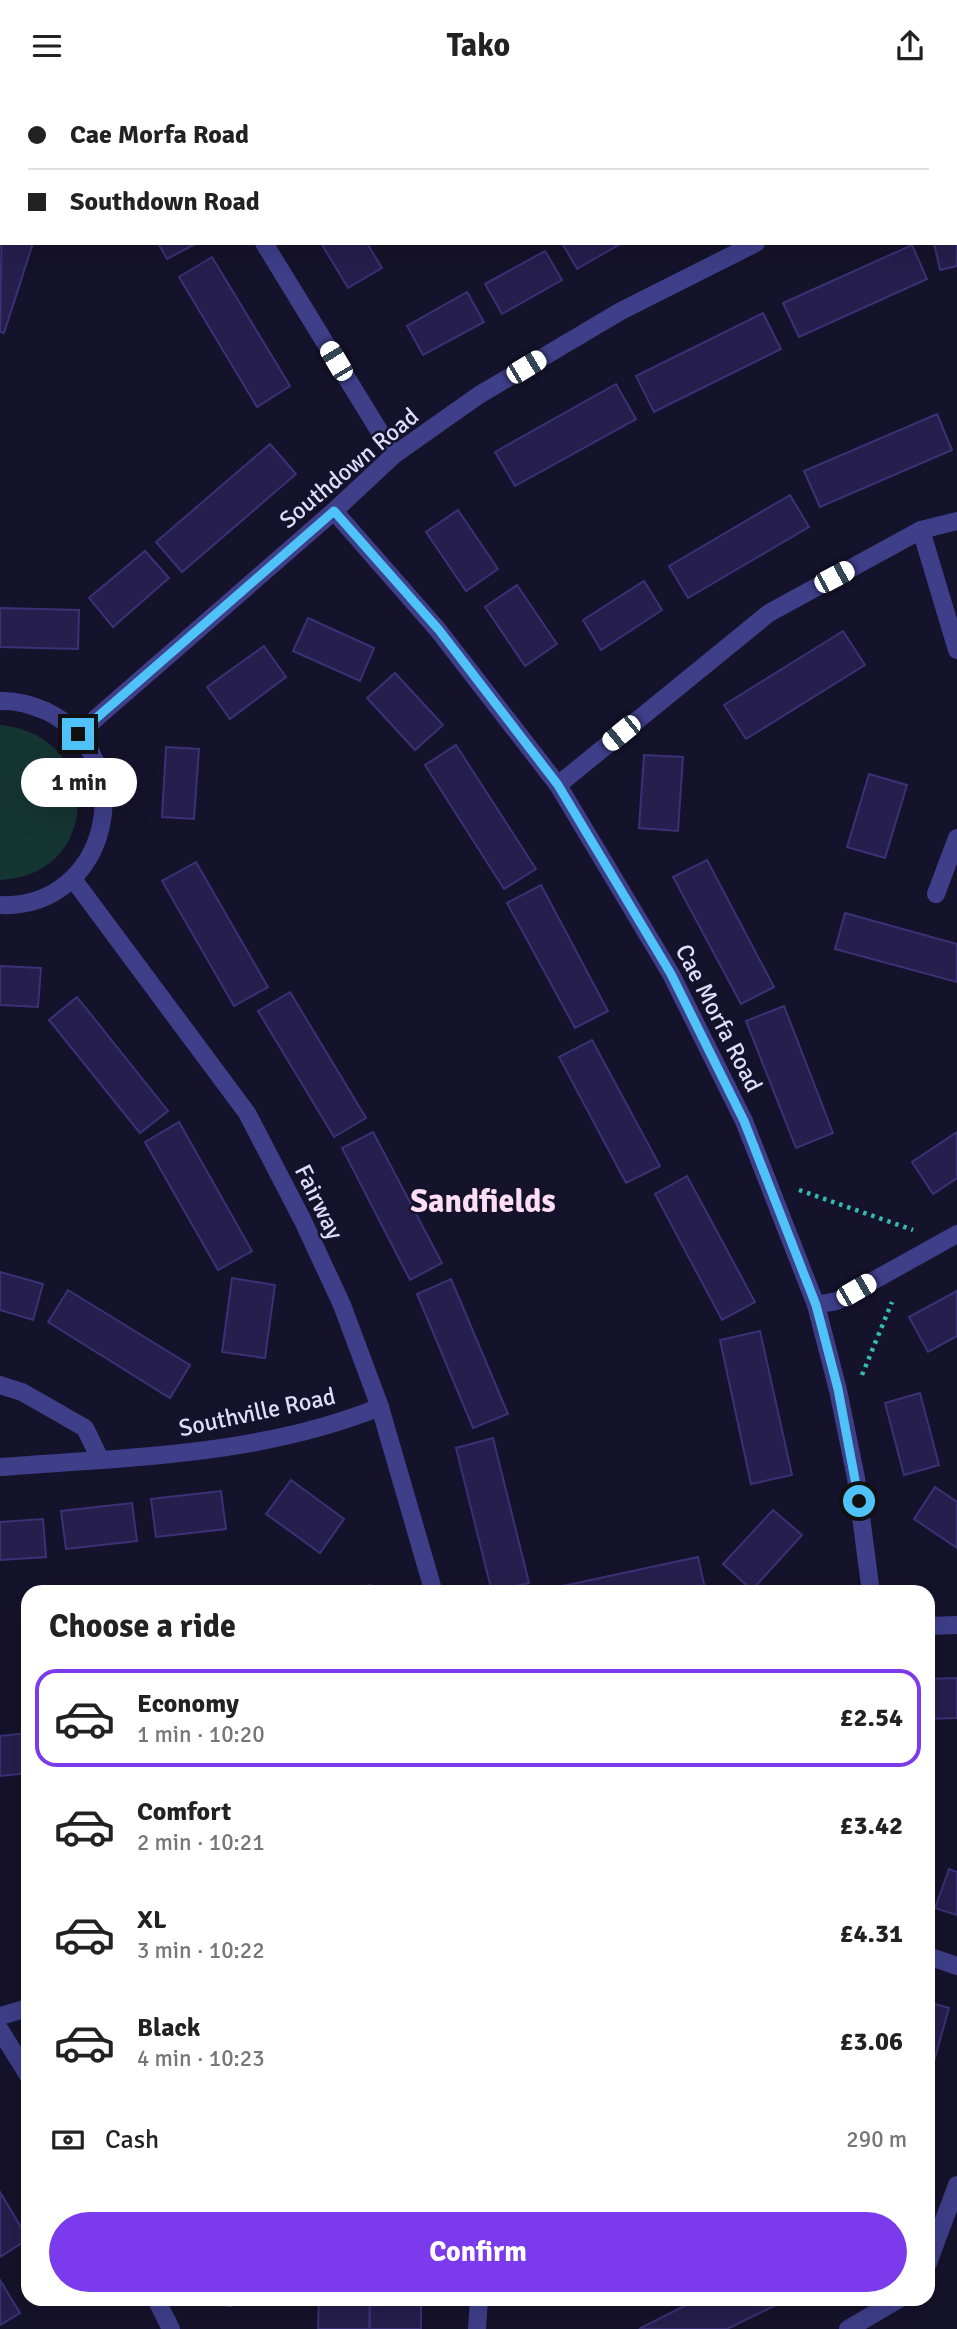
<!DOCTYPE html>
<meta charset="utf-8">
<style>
body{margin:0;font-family:Signika,sans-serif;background:#f6f6f6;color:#222;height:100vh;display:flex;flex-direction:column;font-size:26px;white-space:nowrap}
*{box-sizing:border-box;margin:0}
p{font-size:23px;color:#767676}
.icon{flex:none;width:38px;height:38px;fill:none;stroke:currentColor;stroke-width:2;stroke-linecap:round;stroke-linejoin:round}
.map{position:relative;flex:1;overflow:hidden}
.details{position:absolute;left:21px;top:1494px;width:914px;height:721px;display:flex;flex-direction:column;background:#fff;border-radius:21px;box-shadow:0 7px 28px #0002}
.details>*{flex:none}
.banner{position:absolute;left:0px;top:0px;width:957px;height:154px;box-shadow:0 7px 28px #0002;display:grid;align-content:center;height:154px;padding:0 28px;background:#fff}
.end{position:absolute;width:32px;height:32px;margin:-16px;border:9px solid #4fc3f7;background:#111;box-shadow:0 0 0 4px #111}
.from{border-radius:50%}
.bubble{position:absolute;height:49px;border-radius:24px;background:#fff;box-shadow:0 7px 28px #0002;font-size:23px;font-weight:700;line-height:49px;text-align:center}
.car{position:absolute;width:21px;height:42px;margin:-21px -10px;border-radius:9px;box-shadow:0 0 5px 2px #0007;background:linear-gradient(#fff 24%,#345 0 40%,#fff 0 76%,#345 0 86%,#fff 0)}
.banner b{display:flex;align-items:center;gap:24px;height:66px;font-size:26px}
.banner b+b{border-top:2px solid #e0e0e0}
.banner i{width:18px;height:18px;background:#222}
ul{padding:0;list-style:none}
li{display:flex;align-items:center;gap:21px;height:98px;margin:0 14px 10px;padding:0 14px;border:4px solid transparent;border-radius:21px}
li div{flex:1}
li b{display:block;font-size:26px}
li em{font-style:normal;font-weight:700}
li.on{border-color:#7c3aed}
li>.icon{width:63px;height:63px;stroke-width:1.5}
h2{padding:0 28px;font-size:32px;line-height:84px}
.pay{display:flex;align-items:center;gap:18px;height:77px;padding:0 28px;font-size:26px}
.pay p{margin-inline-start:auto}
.button{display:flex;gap:14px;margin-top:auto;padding:14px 28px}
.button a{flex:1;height:80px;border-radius:42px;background:#7c3aed;color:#fff;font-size:28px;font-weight:700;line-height:80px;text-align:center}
header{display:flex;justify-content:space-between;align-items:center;height:91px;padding:0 28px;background:#fff;font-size:32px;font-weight:700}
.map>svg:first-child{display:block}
</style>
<header><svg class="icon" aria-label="menu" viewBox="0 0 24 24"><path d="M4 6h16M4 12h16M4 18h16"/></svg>Tako<svg class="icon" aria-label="share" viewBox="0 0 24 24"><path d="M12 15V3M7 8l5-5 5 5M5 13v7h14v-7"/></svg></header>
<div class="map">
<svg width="957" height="2238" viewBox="0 0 957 2238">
<rect width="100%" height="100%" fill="#15122b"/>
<path fill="#153533" d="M0 634C104 643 103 785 0 789Z"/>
<g fill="#261e4c" stroke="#3c3077" stroke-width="2">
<path d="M2 119V152H33L4 242 0 241Z"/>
<path d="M957 133V175L940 179 934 152H956Z"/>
<path d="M158 152H197L167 168Z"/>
<path d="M321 152H367L382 177 348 197Z"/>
<path d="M562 152H622L577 178Z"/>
<path d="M912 154 927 188 799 246 783 212Z"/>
<path d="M545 160 562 189 502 223 485 193Z"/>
<path d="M212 166 290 295 257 316 179 186Z"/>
<path d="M467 201 484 231 423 264 407 235Z"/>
<path d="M763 222 781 258 654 321 636 285Z"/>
<path d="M616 293 636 328 515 395 495 361Z"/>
<path d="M937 323 952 359 820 416 804 380Z"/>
<path d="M270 353 296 383 182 481 156 451Z"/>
<path d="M790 404 809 436 688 507 669 475Z"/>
<path d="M458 419 498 478 466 500 426 441Z"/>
<path d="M145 460 169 487 113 536 89 507Z"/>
<path d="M644 490 662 519 601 559 583 529Z"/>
<path d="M517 494 557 553 525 575 485 516Z"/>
<path d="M0 517 79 519 78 558 0 556Z"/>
<path d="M308 527 374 557 360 590 293 560Z"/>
<path d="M843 540 865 574 746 648 724 614Z"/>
<path d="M264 555 286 586 230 628 207 596Z"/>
<path d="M395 582 443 634 415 659 367 607Z"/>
<path d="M456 654 536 778 504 798 425 674Z"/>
<path d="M166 656 199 658 194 728 162 726Z"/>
<path d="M644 664 683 666 678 740 639 737Z"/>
<path d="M869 683 907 694 885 767 847 756Z"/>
<path d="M707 769 774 896 741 913 673 786Z"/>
<path d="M196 771 268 896 234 915 162 790Z"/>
<path d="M541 794 608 920 575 937 507 812Z"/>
<path d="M845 822 957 853V891L835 858Z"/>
<path d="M0 875 41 877 38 916 0 914Z"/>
<path d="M290 901 366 1027 334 1046 258 920Z"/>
<path d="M77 906 168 1020 140 1042 49 929Z"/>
<path d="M784 915 833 1042 796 1057 746 930Z"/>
<path d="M592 949 660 1075 626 1092 559 966Z"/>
<path d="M179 1031 252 1160 218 1179 145 1051Z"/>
<path d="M373 1041 442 1172 410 1189 342 1057Z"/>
<path d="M957 1041V1087L933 1103 912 1071Z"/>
<path d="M687 1085 755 1211 722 1229 655 1103Z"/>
<path d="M0 1181 43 1193 33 1229 0 1219Z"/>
<path d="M232 1187 275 1194 265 1267 222 1261Z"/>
<path d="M451 1188 508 1323 473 1337 417 1203Z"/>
<path d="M68 1199 190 1274 170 1307 48 1231Z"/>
<path d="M957 1200V1245L928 1261 909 1226Z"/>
<path d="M760 1240 792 1384 751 1393 720 1249Z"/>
<path d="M920 1302 939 1374 904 1384 885 1312Z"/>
<path d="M493 1347 529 1492 492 1501 456 1357Z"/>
<path d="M291 1389 344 1428 320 1462 266 1423Z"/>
<path d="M935 1396 957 1411V1457L914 1428Z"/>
<path d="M221 1400 226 1438 156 1446 151 1408Z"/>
<path d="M132 1412 137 1450 66 1458 61 1420Z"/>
<path d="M773 1419 802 1444 752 1499 723 1473Z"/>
<path d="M43 1428 46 1466 0 1469V1431Z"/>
<path d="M698 1466 706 1502H560L558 1496Z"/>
<path d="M370 1494 371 1502H338Z"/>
<path d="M957 1587V1627L928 1628V1588Z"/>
<path d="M28 1642V1682L0 1685V1645Z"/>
<path d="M949 1778 957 1781V1824L935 1817Z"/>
<path d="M928 1911 949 1917 929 1988 928 1987Z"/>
<path d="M0 2101 28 2148 0 2166Z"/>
<path d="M0 2189 20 2222 0 2234Z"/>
<rect x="169" y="2208" width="37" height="5"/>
<path d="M206 2208H232L231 2215 206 2213Z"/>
<path d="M319 2208H370L369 2238H318Z"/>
<rect x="370" y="2208" width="51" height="30"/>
<path d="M698 2208H780L782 2211 727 2238H639Z"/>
</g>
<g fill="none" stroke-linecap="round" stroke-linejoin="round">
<g stroke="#33bcaf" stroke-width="4.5" stroke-dasharray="3.5 5" stroke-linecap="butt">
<path d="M799 1099 913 1139"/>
<path d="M862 1284 892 1211"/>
</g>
<g stroke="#3e3e89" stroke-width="18">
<path d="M184 0 185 2"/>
<path d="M706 0V2"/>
<path d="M956 90 957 89"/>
<path d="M264 152 394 364"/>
<path d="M334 420 438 539 558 694 671 883 744 1030 816 1214 838 1299 856 1387 871 1502"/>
<path d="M921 439 957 559"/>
<path d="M0 610C16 609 32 614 46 620 144 667 109 819 0 814"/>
<path d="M78 643 334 420 394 364 479 304 621 220 756 152"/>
<path d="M558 694 769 522 921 439 957 430"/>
<path d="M73 788 247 1022 303 1130 342 1214 380 1316 434 1502"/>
<path d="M936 803 957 747"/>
<path d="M816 1214 837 1210 957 1143"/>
<path d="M0 1294 22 1301 85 1337 100 1368"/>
<path d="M0 1376C128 1366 259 1365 380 1316"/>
<path d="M928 1535 957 1534"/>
<path d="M928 1865 957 1875"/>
<path d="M0 1925 28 1917"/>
<path d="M0 1939 28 1984"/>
<path d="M928 2172 957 2094"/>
<path d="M156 2208 171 2238"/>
<path d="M477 2238 479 2208"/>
<path d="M848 2238 899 2208"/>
</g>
</g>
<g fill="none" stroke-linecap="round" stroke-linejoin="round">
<path stroke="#4fc3f7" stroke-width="9" d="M78 643 334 420 439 539 558 694 671 883 744 1030 816 1214 838 1298 859 1410"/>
</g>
<g text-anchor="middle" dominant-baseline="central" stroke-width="5" stroke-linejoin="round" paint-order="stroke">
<g font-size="24" fill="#dfdcfe" stroke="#15122b">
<text transform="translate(349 377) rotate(-40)">Southdown Road</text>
<text transform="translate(719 927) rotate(63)">Cae Morfa Road</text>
<text transform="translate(319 1111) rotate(64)">Fairway</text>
<text transform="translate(257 1321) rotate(-12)">Southville Road</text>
</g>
<g font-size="32" font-weight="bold" fill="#fedef4" stroke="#15122b">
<text x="483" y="1110">Sandfields</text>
</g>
</g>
</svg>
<i class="end from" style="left:859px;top:1410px"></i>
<i class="end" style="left:78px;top:643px"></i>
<div class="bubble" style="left:21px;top:667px;width:116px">1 min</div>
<i class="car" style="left:336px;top:270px;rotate:329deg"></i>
<i class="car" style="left:526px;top:276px;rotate:59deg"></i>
<i class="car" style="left:834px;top:486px;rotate:62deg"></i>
<i class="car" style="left:621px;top:642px;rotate:231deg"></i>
<i class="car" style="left:856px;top:1199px;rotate:60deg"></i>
<div class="banner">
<b><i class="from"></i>Cae Morfa Road</b>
<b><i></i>Southdown Road</b>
</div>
<section class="details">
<h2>Choose a ride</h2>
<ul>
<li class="on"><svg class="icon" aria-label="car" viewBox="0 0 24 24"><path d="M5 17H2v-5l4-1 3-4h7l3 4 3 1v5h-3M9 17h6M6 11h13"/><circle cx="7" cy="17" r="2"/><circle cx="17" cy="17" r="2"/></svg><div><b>Economy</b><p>1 min · 10:20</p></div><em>£2.54</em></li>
<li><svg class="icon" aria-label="car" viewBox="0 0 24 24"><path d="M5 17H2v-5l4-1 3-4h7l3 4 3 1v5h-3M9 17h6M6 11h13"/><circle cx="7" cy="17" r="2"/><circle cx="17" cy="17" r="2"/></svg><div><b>Comfort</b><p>2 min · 10:21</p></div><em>£3.42</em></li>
<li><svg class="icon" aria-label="car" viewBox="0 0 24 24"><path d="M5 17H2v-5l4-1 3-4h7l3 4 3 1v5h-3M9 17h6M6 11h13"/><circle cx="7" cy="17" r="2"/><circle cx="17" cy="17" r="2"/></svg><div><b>XL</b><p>3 min · 10:22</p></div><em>£4.31</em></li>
<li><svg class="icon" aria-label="car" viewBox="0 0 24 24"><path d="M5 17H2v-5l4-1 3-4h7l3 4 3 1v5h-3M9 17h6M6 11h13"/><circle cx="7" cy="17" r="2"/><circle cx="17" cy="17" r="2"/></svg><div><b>Black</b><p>4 min · 10:23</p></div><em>£3.06</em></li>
</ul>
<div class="pay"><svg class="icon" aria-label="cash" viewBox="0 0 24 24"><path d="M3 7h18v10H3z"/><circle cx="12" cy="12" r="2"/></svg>Cash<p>290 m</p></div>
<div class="button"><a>Confirm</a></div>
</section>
</div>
